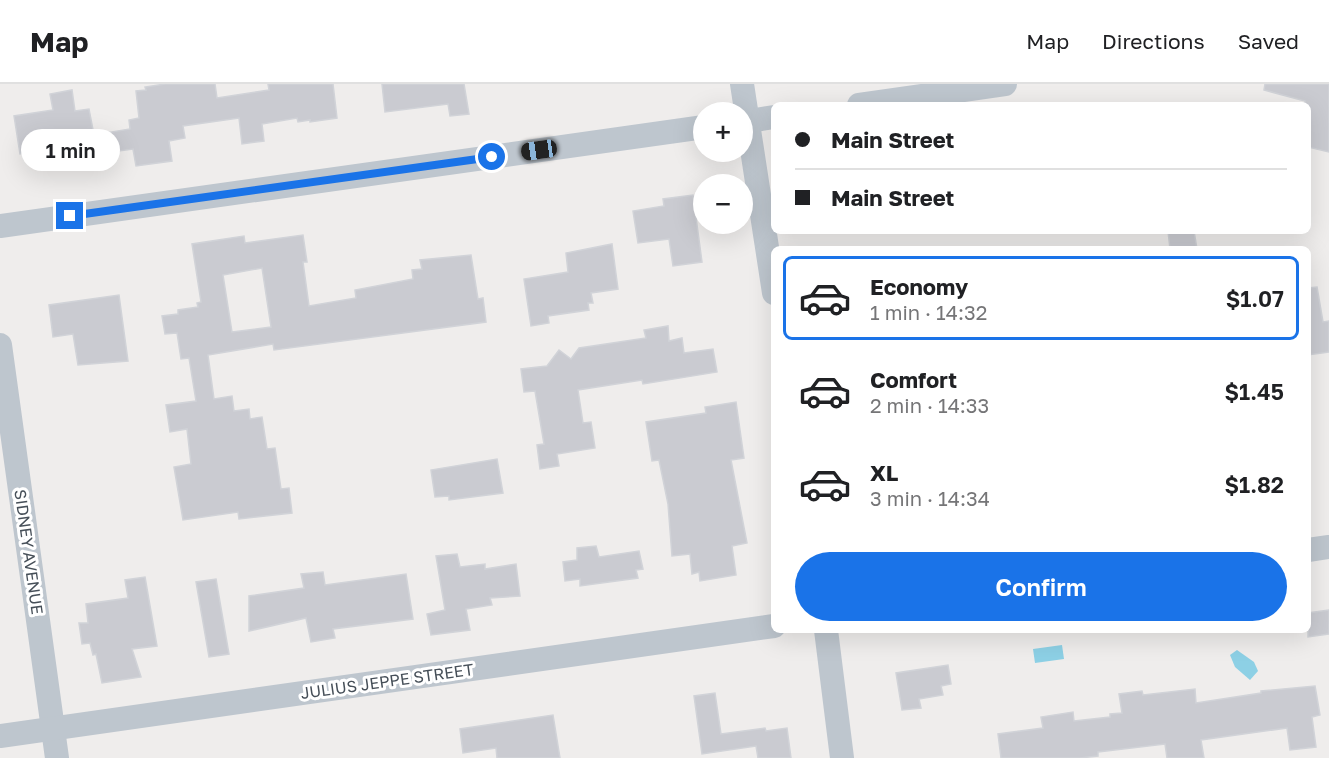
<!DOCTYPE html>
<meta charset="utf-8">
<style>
body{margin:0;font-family:"Golos Text",sans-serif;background:#f2f2f2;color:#202124;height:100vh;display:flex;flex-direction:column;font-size:22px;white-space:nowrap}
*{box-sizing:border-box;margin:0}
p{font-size:20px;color:#757577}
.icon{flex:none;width:33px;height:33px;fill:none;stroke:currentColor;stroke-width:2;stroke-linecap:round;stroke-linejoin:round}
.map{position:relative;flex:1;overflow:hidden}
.panel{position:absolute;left:771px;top:162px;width:540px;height:387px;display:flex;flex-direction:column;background:#fff;border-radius:9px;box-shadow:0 6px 24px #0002}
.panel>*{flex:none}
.banner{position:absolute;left:771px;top:18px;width:540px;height:132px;border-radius:9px;box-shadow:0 6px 24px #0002;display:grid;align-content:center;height:132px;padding:0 24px;background:#fff}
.controls{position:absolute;left:693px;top:18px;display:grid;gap:12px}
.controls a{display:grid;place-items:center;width:60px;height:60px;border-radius:50%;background:#fff;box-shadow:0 6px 24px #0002;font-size:30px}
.end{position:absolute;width:27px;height:27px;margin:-14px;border:8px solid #1a73e8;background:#fff;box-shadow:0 0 0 3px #fff}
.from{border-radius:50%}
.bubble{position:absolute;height:42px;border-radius:21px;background:#fff;box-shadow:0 6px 24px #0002;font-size:20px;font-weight:600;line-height:42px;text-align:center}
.car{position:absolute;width:18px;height:36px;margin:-18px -9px;border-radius:8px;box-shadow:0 0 4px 2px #0007;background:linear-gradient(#222 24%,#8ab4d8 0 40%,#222 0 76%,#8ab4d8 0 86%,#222 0)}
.banner b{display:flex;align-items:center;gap:21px;height:57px;font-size:22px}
.banner b+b{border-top:2px solid #e0e0e0}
.banner i{width:15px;height:15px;background:#202124}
ul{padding:10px 0 0;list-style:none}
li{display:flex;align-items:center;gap:18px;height:84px;margin:0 12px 9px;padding:0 12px;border:3px solid transparent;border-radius:9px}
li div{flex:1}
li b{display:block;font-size:22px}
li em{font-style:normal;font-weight:600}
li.on{border-color:#1a73e8}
li>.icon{width:54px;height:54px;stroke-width:1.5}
.action{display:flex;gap:12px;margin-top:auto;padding:12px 24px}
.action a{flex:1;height:69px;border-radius:36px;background:#1a73e8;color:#fff;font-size:24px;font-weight:600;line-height:69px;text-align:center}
header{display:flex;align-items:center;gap:36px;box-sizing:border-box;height:84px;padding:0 30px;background:#fff;border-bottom:2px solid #e0e0e0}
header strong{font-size:28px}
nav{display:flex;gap:33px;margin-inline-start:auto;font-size:21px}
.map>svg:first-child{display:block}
</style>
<header>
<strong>Map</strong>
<nav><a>Map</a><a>Directions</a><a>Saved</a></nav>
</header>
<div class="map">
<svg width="1329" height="674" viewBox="0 0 1329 674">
<rect width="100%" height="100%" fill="#efedec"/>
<g fill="#8dd0e5">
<path d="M1062 561 1064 575 1035 579 1033 565Z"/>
<path d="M1237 566 1254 578 1258 587 1250 596 1235 583 1230 571Z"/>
</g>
<g fill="#cacbd1" stroke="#d1d3d8" stroke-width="1.5" fill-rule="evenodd">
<path d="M165 0H215L217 14 269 6 268 0H333L337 34 310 38V36L298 38 297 34 262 40 264 57 242 60 239 34 183 42 185 54 169 57 172 77 136 82 133 65 60 75 58 64 20 70 14 32 53 26 50 10 72 6 75 27 89 25 94 51 130 45 129 36 139 34 136 7 146 6 145 3Z"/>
<path d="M382 0H464L469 30 450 32 448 20 385 28Z"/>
<path d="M1265 0H1329V68L1308 63V21H1304L1305 17 1264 6Z"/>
<path d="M693 111 702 178 673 182 669 155 638 159 633 127 664 122 663 115Z"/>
<path d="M1168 147H1194L1197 165H1170Z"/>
<path d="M303 151 307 178H303L309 222 356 214 355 206 413 195 412 186 422 185 420 176 471 171 478 215 483 214 486 238 274 266 273 260 208 271 214 315 232 312 234 327 249 325 250 335 262 333 267 365 275 364 281 405 289 404 292 429 239 435 238 428 183 436 174 383 191 380 187 345 170 348 166 321 196 317 189 274 181 275 177 249 165 250 162 232 178 230V226L198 223 197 219 201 218 192 160 244 152 245 159ZM262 184 271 243 232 248 223 191Z"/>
<path d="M612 160 618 205 591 209 593 219H588L589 226 548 232 549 239 531 242 524 195 568 188 566 169Z"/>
<path d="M1317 203 1323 238 1329 237V268L1308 271V204Z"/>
<path d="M119 211 128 277 78 281 73 250 53 253 49 221Z"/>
<path d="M668 242 669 257 682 254 684 269 713 265 717 288 643 300 642 296 578 306 583 339 591 338 595 364 557 370 559 382 540 385 537 361 544 360 535 307 524 308 521 285 547 282 559 266 571 275 579 264 646 254 644 246Z"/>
<path d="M736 318 744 374 731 376 747 459 732 462 736 491 700 497 699 488 692 490 690 470 672 472 668 420 659 376 652 377 646 338 706 329 705 323Z"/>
<path d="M497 375 503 409 449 416V412L435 413 431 386Z"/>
<path d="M596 462 599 473 639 467 643 485 636 486 638 494 580 502V495L565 497 563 478 577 476V464Z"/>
<path d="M457 470 460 483 485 480V485L516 480 520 512 490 514 492 521 466 525 470 546 431 551 427 530 445 526 436 472Z"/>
<path d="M323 488 325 501 406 490 413 535 333 545 335 554 311 558 306 534 249 547V512L304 504 301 490Z"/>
<path d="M145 493 157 562 132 565 141 593 102 599 96 570 93 571 90 559 82 560 79 539H88L86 520 128 514 125 496Z"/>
<path d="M216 495 229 570 209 573 196 498Z"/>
<path d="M1329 526V550L1308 553V529Z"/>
<path d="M948 581 951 600 941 602 943 611 919 615 921 624 902 626 896 589Z"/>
<path d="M1315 602 1320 631 1312 633 1316 663 1290 666 1287 644 1201 656 1204 674H1167L1165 660 1098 668V672L1080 674H1001L998 650 1043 644 1041 633 1073 628 1074 637 1110 633V630L1122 629 1119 610 1142 607 1143 611 1195 605 1196 619 1261 609V607Z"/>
<path d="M715 609 721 650 765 644 766 647 787 644 791 674H758L756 662 702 670 694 612Z"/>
<path d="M553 631 560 674H497L496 664 463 669 460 645Z"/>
</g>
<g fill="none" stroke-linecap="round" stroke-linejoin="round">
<g stroke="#bec6ce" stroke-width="24">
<path d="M742 0 774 209"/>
<path d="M859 21 1005 0"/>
<path d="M742 38 774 33"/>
<path d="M0 142 704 43"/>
<path d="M0 261 57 674"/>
<path d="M1308 466 1329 463"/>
<path d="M826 546 842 674"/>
<path d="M0 652 774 542"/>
</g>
</g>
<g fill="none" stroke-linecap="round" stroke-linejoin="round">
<path stroke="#1a73e8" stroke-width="8" d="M70 132 492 73"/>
</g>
<g text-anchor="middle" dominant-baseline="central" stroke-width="6" stroke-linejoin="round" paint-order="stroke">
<g font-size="16" fill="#464f58" stroke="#fff">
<text transform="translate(29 468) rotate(82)">SIDNEY AVENUE</text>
<text transform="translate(387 597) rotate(-8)">JULIUS JEPPE STREET</text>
</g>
</g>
</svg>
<div class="controls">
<a>+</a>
<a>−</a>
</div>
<i class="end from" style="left:492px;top:73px"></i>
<i class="end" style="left:70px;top:132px"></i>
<div class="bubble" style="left:21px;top:45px;width:99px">1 min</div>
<i class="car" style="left:539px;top:66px;rotate:262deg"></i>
<div class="banner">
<b><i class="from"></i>Main Street</b>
<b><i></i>Main Street</b>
</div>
<section class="panel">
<ul>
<li class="on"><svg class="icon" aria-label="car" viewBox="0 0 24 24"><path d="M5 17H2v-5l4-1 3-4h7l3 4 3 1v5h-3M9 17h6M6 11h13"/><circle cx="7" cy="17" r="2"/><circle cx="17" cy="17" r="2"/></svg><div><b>Economy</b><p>1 min · 14:32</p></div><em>$1.07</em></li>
<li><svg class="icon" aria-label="car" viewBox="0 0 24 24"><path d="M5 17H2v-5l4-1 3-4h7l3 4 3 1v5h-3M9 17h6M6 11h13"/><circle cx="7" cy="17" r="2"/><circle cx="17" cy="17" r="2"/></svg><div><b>Comfort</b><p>2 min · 14:33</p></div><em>$1.45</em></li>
<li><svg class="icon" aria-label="car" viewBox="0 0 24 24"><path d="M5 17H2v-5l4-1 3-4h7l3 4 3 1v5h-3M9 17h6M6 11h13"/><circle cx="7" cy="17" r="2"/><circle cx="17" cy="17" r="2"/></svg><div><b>XL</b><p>3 min · 14:34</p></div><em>$1.82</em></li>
</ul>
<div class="action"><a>Confirm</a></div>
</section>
</div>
